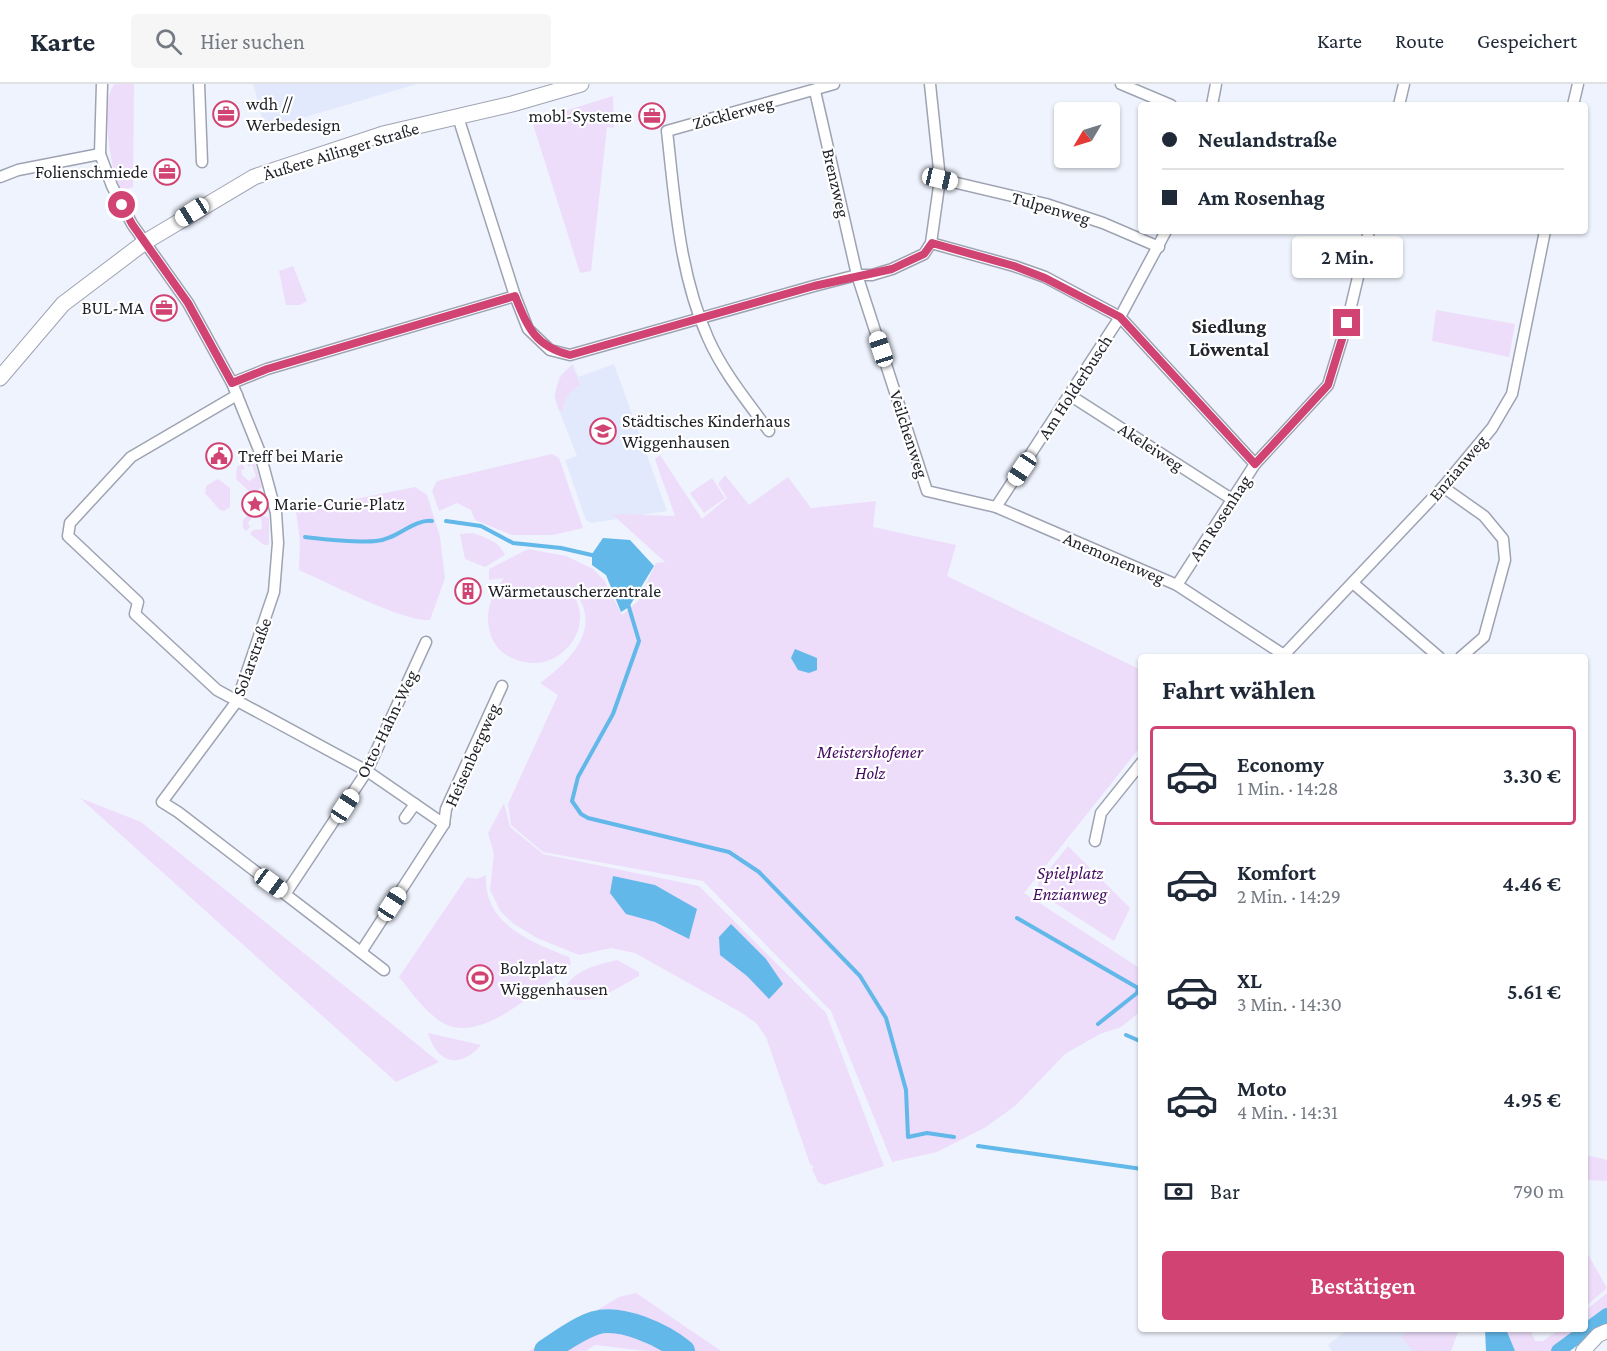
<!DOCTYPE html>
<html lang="de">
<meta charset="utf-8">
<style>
body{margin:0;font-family:"Crimson Pro",serif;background:#f6f6f7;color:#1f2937;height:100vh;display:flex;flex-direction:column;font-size:22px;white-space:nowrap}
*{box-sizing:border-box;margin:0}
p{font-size:20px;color:#747a83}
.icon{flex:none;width:33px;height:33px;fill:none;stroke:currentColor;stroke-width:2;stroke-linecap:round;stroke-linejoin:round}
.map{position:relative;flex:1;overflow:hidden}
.drawer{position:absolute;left:1138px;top:570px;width:450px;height:678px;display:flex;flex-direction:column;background:#fff;border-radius:6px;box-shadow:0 2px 4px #0004}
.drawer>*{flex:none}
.banner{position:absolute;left:1138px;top:18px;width:450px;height:132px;border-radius:6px;box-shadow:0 2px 4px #0004;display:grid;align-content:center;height:132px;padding:0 24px;background:#fff}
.needle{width:39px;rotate:232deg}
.fabs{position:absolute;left:1054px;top:18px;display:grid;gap:12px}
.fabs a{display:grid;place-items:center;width:66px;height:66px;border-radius:6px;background:#fff;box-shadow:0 2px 4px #0004;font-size:30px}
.end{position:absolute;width:27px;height:27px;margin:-14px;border:8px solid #d14372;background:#fff;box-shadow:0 0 0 3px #fff}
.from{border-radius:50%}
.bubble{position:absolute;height:42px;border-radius:6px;background:#fff;box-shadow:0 2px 4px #0004;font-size:20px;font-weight:600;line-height:42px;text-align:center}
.car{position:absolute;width:18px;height:36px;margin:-18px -9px;border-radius:8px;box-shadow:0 0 4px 2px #0007;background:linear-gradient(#fff 24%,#345 0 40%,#fff 0 76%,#345 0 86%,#fff 0)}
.banner b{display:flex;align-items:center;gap:21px;height:57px;font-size:22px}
.banner b+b{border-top:2px solid #e0e1e3}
.banner i{width:15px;height:15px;background:#1f2937}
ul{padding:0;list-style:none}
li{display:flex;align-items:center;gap:18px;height:99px;margin:0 12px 9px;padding:0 12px;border:3px solid transparent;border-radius:6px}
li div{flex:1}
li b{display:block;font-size:22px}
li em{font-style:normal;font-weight:600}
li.selected{border-color:#d14372}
li>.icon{width:54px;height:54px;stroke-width:1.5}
h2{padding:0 24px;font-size:27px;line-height:72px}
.pay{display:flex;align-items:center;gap:15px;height:66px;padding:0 24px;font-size:22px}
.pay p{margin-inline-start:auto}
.action{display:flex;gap:12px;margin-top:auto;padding:12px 24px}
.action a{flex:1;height:69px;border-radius:6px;background:#d14372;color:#fff;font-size:24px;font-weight:600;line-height:69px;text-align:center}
header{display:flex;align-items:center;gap:36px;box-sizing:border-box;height:84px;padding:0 30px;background:#fff;border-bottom:2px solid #e0e1e3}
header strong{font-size:28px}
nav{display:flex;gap:33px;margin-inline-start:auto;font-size:21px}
.search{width:420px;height:54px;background:#f6f6f7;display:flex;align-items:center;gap:15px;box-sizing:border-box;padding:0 21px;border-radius:6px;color:#747a83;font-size:22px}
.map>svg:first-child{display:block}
</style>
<header>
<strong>Karte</strong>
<div class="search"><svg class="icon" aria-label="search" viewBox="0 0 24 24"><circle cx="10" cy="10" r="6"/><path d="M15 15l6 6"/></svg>Hier suchen</div>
<nav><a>Karte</a><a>Route</a><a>Gespeichert</a></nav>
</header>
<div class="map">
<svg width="1607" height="1267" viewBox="0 0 1607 1267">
<rect width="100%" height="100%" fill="#eff3fd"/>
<g fill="#e3e9fd">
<path d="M253 0H417L265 45Z"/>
<path d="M573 280 578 293 614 280 667 427 591 439 586 436 565 376 577 372 554 313 560 292Z"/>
<path d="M1348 1245H1418L1421 1267H1332L1328 1261Z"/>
</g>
<g fill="#edddfb">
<path d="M115 0H134L133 103 120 107C111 88 99 15 115 0Z"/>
<path d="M613 12 614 44 607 43 591 187 580 189 532 37Z"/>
<path d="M293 182 307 217 300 221H286L279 187Z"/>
<path d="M1436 226 1515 240 1509 273 1432 257Z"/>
<path d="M572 281 580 301C569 307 564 314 563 327L560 328C551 308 557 295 572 281Z"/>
<path d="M552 370 559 374 583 444 553 451H512L475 436 471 426 457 419 439 427 432 407 437 397Z"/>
<path d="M660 371 702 435 727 414 718 400 725 391 749 421 788 393 811 424 876 417 873 443 956 461 947 492 1141 586V662L1024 809 1141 885V927L1121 943 1100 950 1065 970 1015 1022 986 1043 937 1068 892 1078 831 927 703 797 543 768 511 741 508 720 558 611 540 599C571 577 606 541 571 504 575 514 581 523 580 534 580 558 556 581 531 579 483 575 477 525 504 494L489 496V485L528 465 566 472 593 485 604 496 622 531 638 517 656 479 665 478 612 430 675 432 655 375Z"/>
<path d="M251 377 255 379 262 403 252 410 236 395 237 383 242 380 245 385 241 386 242 391 249 397 256 392 252 381 248 383 247 378Z"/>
<path d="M712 394 725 414 704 429 690 409Z"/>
<path d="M218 395 230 404V423L224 427 220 426 205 409 206 402Z"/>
<path d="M415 403 427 411 440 453 445 494 430 536C403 538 327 498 299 486L300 457 296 427Z"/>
<path d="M251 428 269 434V461H264L250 450 253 446 262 445 261 434 252 433 248 439 250 443 246 447 243 444V436Z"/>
<path d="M473 449C486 454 499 457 505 471L485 483 465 475 460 450Z"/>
<path d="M80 714 141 738 439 978 396 998Z"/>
<path d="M504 719 510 743 543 770 699 802 826 929 884 1082 824 1101 818 1098 812 1085 814 1083 810 1080 766 953 756 939 742 929 635 869 611 864 579 871 537 854 514 840 501 828 490 806 494 770 488 749Z"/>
<path d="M1068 762 1130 824 1114 857 1038 808V799Z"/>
<path d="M486 791C483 840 531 858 569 873L571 880C543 901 488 955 450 942 430 935 412 909 399 893L467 793 477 795Z"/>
<path d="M617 876 639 888V892C619 903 582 929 564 908 571 886 597 881 617 876Z"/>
<path d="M428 949 481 961C459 986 437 979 428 949Z"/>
<path d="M1586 1071 1607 1076V1097L1586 1096Z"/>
<path d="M1586 1167 1607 1204 1586 1222Z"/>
<path d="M636 1209 721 1267H646L595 1261 586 1267H529L619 1213Z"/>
<path d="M1607 1209V1228L1586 1244V1226Z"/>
<path d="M1410 1245H1459L1451 1267H1413L1401 1253Z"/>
<path d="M1506 1245H1530L1535 1257H1543L1560 1245H1584L1554 1267H1515Z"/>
</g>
<g fill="#62b8e9">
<path d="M603 454 630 456 654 482 629 523 621 528 606 491 592 481V470Z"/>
<path d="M795 565 817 574V586L809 589 798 586 791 574Z"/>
<path d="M613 792 655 801 697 825 689 855 655 838 626 830 610 809Z"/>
<path d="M731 840 766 875 783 900 769 915 747 892 720 871 719 853Z"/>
<path d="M1485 1245H1506L1515 1267H1486Z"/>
</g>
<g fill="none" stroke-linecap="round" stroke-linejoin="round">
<g stroke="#62b8e9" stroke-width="4">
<path d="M446 437 481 442 513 459 561 464 596 472"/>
<path d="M305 453C323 455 358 459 376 457 396 456 413 435 432 437"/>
<path d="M628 520 639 557 613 630 578 693 572 717 581 730 588 734 729 768 759 788 860 892 886 934 906 1006 908 1053 927 1049 954 1053"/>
<path d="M1017 834 1138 904 1137 909 1098 940"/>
<path d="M1126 951 1142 958"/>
<path d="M978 1062 1142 1085"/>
</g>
<path stroke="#62b8e9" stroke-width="14" d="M1558 1267 1607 1231"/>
<path stroke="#62b8e9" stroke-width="24" d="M546 1267C561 1257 577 1245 595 1239 621 1231 663 1251 683 1267"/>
<g stroke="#9ea3b3" stroke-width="13">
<g id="minor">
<path d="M102 0 100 70 112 102 132 140 188 219 232 299 259 366 276 429 278 459 274 508 237 617 162 718 178 728 384 886"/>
<path d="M199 0 202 78"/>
<path d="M1121 0 1171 21"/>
<path d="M815 7 857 191 927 407 996 423 1177 501 1287 573"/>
<path d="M1212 21 1216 0"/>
<path d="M1399 21 1404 0"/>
<path d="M1573 21 1578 0"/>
<path d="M458 33 515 212 528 245 550 266 570 271 814 202 857 191H872L892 185 924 170 931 159 940 95 930 0"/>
<path d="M0 93 18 86 100 70"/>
<path d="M940 95 1046 120 1103 139 1159 163"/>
<path d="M931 159 1014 182 1045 193 1120 233 1255 380"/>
<path d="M232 299 267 285 515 212"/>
<path d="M237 311 131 373 70 439 68 452 138 518 135 530 217 606 367 687 444 740"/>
<path d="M1071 312 1230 414"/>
<path d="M769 347C747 317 723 288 708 254 679 189 675 117 667 47L834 0"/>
<path d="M1443 403 1484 432 1503 455 1505 476 1484 553 1461 573"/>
<path d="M996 423 1120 233 1166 147"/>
<path d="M1354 500 1439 573"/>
<path d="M1177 501 1255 380 1328 301 1347 239 1369 147"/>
<path d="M1282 573 1443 403 1492 344 1512 310 1545 147"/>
<path d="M405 734 415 720"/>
<path d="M1095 757 1101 729 1142 678"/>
<path d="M286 809 367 687 426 558"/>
<path d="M361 868 444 740 446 725 502 602"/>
</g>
</g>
<g stroke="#9ea3b3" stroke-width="16">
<path id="tertiary" d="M1583 1267 1598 1251 1607 1247"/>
</g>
<g stroke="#9ea3b3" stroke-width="17">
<path id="secondary" d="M0 294 63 220 145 158 254 93 383 50 512 20 581 0"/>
</g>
<use href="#minor" stroke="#fff" stroke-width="10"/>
<use href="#tertiary" stroke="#fff" stroke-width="14"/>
<use href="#secondary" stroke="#fff" stroke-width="15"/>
</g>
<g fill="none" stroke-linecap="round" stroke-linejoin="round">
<path stroke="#d14372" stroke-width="8" d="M122 121 132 140 188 219 232 299 267 285 515 212C528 244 535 262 570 271L814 202 892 185 924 170 932 159 1014 182 1045 194 1120 233 1255 380 1328 301 1347 239"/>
</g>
<defs>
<g id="office-ring" transform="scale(1.35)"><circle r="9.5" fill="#fff" stroke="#d14372" stroke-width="1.5"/><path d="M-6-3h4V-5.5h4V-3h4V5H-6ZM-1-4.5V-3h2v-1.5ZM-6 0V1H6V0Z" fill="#d14372"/></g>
<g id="school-ring" transform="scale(1.35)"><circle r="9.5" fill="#fff" stroke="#d14372" stroke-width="1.5"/><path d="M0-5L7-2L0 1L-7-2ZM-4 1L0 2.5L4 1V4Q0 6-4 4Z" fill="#d14372"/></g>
<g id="civic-ring" transform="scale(1.35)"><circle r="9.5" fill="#fff" stroke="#d14372" stroke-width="1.5"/><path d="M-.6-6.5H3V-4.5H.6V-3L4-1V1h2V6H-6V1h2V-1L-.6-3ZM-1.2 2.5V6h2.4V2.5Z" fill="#d14372"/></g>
<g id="sight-ring" transform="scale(1.35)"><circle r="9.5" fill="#fff" stroke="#d14372" stroke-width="1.5"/><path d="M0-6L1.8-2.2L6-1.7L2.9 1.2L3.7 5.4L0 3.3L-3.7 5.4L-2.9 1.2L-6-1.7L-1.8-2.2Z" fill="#d14372"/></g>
<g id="building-ring" transform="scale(1.35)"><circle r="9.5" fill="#fff" stroke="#d14372" stroke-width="1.5"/><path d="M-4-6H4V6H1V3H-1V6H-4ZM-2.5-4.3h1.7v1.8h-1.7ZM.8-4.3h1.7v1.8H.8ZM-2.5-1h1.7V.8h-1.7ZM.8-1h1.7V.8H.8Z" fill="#d14372"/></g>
<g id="stadium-ring" transform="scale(1.35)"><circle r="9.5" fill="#fff" stroke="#d14372" stroke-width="1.5"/><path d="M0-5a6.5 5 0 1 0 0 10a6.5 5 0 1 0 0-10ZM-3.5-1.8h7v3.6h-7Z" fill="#d14372"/></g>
</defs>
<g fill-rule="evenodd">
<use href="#office-ring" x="226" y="30"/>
<use href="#office-ring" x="652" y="32"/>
<use href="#office-ring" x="167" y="88"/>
<use href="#office-ring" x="164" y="224"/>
<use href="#school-ring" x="603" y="347"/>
<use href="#civic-ring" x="219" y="372"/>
<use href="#sight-ring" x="255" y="420"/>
<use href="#building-ring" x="468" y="507"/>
<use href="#stadium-ring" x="480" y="894"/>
</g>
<g text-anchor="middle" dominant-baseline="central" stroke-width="4.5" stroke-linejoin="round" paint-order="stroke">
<g font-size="18" fill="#22242b" stroke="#fff" text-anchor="start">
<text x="246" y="20">wdh //<tspan x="246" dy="21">Werbedesign</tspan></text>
<text x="632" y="32" text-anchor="end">mobl-Systeme</text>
<text x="148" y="88" text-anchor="end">Folienschmiede</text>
<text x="144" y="224" text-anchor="end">BUL-MA</text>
<text x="622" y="337">Städtisches Kinderhaus<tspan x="622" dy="21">Wiggenhausen</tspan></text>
<text x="238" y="372">Treff bei Marie</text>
<text x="274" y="420">Marie-Curie-Platz</text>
<text x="488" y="507">Wärmetauscherzentrale</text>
<text x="500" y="884">Bolzplatz<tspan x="500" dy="21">Wiggenhausen</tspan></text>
</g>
<g font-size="18" fill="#22242b" stroke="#fff">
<text transform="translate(733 29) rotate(-15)">Zöcklerweg</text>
<text transform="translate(341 67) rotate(-17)">Äußere Ailinger Straße</text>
<text transform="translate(836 99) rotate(77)">Brenzweg</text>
<text transform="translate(1051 124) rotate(16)">Tulpenweg</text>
<text transform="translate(1075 303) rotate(-57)">Am Holderbusch</text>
<text transform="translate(909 350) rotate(72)">Veilchenweg</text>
<text transform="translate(1151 363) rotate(33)">Akeleiweg</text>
<text transform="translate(1458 384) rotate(-50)">Enzianweg</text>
<text transform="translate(1220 434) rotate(-57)">Am Rosenhag</text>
<text transform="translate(1114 474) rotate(23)">Anemonenweg</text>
<text transform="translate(252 573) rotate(-70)">Solarstraße</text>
<text transform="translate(387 640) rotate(-64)">Otto-Hahn-Weg</text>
<text transform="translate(472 671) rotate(-66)">Heisenbergweg</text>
</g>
<g font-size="18" font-style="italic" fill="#430b61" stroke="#fff">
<text x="870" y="668">Meistershofener<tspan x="870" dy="21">Holz</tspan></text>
<text x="1070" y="789">Spielplatz<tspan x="1070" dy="21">Enzianweg</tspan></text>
</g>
<g font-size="20" font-weight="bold" fill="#22242b" stroke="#fff">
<text x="1229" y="242">Siedlung<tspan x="1229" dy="23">Löwental</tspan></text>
</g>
</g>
</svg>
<div class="fabs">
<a><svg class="needle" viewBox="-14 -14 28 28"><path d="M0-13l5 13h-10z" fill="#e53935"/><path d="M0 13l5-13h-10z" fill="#747a83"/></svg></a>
</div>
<i class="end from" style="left:122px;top:121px"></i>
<i class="end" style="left:1347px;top:239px"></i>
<div class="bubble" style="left:1292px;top:152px;width:111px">2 Min.</div>
<i class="car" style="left:940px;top:95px;rotate:103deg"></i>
<i class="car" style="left:192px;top:128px;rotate:238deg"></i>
<i class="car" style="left:881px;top:265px;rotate:342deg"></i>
<i class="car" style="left:1022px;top:385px;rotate:214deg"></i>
<i class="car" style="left:345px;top:722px;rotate:33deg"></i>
<i class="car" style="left:271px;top:799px;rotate:126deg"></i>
<i class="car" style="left:392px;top:820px;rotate:33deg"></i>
<div class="banner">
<b><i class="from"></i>Neulandstraße</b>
<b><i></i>Am Rosenhag</b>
</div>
<section class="drawer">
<h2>Fahrt wählen</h2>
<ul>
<li class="selected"><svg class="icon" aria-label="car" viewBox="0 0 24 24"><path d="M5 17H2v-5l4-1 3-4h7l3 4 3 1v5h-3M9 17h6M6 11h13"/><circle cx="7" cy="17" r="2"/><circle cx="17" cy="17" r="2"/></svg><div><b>Economy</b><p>1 Min. · 14:28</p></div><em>3.30 €</em></li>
<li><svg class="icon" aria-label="car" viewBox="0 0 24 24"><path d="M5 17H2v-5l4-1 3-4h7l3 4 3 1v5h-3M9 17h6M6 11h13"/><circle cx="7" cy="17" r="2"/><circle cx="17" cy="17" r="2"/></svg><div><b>Komfort</b><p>2 Min. · 14:29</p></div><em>4.46 €</em></li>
<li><svg class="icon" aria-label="car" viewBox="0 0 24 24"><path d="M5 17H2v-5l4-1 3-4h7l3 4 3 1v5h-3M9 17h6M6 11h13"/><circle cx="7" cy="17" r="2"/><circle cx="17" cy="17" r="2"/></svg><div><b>XL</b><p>3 Min. · 14:30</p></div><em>5.61 €</em></li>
<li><svg class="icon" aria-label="car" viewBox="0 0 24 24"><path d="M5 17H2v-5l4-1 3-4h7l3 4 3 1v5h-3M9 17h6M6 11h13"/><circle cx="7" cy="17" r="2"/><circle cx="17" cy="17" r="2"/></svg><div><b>Moto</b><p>4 Min. · 14:31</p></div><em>4.95 €</em></li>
</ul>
<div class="pay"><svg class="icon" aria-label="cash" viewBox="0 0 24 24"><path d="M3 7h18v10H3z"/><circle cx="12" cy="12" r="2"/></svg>Bar<p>790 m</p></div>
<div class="action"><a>Bestätigen</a></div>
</section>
</div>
